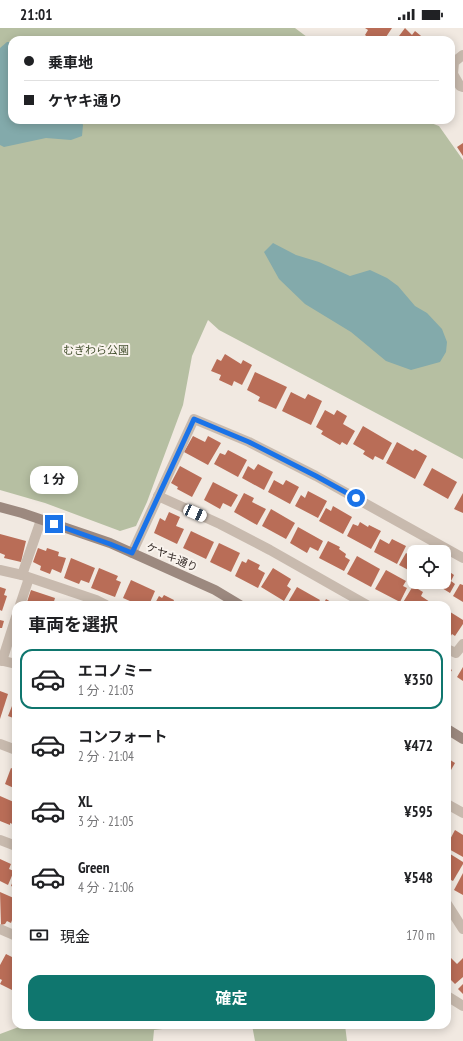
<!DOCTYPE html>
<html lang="ja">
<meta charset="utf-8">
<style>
body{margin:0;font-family:"PT Sans Narrow","Noto Sans JP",sans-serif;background:#f6f6f6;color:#202124;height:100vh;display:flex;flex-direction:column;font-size:15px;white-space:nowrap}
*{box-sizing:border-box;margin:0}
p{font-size:13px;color:#757577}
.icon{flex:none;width:22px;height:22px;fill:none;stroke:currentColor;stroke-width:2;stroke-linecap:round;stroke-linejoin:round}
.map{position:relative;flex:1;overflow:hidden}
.side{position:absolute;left:12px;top:573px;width:439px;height:428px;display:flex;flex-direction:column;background:#fff;border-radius:12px;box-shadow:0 2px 10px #0003}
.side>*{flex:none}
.guide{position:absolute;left:8px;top:8px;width:447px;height:88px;border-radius:12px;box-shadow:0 2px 10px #0003;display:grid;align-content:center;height:88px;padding:0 16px;background:#fff}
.tools{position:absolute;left:407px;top:517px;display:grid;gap:8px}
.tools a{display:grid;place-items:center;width:44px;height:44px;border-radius:8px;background:#fff;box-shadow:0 2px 10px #0003;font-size:20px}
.end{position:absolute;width:18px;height:18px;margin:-9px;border:5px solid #1a73e8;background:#fff;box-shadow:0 0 0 2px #fff}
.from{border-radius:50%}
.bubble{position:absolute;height:28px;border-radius:12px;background:#fff;box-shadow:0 2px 10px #0003;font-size:13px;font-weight:700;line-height:28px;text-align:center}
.car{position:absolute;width:12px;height:24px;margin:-12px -6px;border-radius:5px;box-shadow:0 0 3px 1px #0007;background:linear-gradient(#fff 24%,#345 0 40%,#fff 0 76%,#345 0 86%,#fff 0)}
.guide b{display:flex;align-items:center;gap:14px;height:38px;font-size:15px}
.guide b+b{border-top:1px solid #e0e0e0}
.guide i{width:10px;height:10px;background:#202124}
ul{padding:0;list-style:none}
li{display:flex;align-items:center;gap:12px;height:60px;margin:0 8px 6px;padding:0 8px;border:2px solid transparent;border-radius:12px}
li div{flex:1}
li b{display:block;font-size:15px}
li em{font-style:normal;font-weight:700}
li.current{border-color:#0f766e}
li>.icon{width:36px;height:36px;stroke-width:1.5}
h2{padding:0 16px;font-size:18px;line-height:48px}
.pay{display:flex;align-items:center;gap:10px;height:44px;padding:0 16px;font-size:15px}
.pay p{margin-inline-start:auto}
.button{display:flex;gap:8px;margin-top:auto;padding:8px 16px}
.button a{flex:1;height:46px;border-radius:12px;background:#0f766e;color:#fff;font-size:16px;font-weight:700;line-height:46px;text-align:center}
.status{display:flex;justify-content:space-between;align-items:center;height:28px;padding:0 20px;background:#fff;direction:ltr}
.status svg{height:11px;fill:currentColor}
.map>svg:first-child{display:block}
</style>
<div class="status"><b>21:01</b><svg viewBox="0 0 49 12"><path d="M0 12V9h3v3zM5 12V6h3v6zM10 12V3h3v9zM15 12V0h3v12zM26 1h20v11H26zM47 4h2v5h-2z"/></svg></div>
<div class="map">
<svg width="463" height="1013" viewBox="0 0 463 1013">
<rect width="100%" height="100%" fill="#f1e9e1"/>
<g fill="#b6bfa2">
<path d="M0 0H295L311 12H12V92H423L439 98 463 132V431L219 302 208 292 192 328 183 377 147 474 136 498 120 503 45 475 0 462Z"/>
<path d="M24 997H197L154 1002 153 1013H0V1006Z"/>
<path d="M252 997H345L347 1013H255Z"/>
</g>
<g fill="#83aaab">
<path d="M7 14H12V92H81L83 97 82 108 71 112 46 110 4 119 0 117V20Z"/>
<path d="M273 215 296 227 319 234 350 248 370 242 387 250 398 258 415 278 427 285 442 301 447 314 446 324 440 334 411 342 386 333 351 304 305 276 279 251 264 224Z"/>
</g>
<g fill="#b96d57">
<path d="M365 0H392L384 12 377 8 374 12H371L365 7 368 2Z"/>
<path d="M405 0 412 7 415 3 426 12H396Z"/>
<path d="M463 115V128L457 119Z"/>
<path d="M225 326 241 336 243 332 252 337 242 357 234 353 232 358 219 352 221 347 211 343 217 331 221 333Z"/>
<path d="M255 344 287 359 276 381 258 373 260 369 247 362Z"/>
<path d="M291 364 305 371 308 366 322 373 311 397 282 383Z"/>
<path d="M325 382 334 387 337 382 347 388 343 396 355 403 347 417 342 414 340 417 321 406 323 403 316 399Z"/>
<path d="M363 398 392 415 383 432 375 428 373 432 363 426 365 423 353 416Z"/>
<path d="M193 408 205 414 208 408 221 415 208 437 184 424Z"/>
<path d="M397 414 413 423 415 421 427 428 415 451 386 435Z"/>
<path d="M228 422 247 432 238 449 214 436 220 425 225 427Z"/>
<path d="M258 436 273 444 264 462 242 450 248 438 254 442Z"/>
<path d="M180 438 202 450 192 469 177 461 178 459 171 455Z"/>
<path d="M432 440 457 454 448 471 423 457Z"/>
<path d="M274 452 283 457 286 452 299 459 290 476 268 464Z"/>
<path d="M213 454 238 467 231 479 223 475 220 481 204 472Z"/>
<path d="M308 463 327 473 318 490 295 478 301 467 305 470Z"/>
<path d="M244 465 254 470 252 474 266 481 257 497 234 484Z"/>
<path d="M463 465V485L454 481Z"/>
<path d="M333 478 352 489 343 506 319 493 326 480 331 483Z"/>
<path d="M271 481 295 495 286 511 262 498Z"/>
<path d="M169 484 180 489 176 498 184 501 177 516 154 505 160 490 165 493Z"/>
<path d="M360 494 368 499 369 497 381 503 371 521 347 508 353 496 358 498Z"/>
<path d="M298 499 323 513 318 523 310 519 307 525 290 515Z"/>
<path d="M191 503 214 514 206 531 183 520Z"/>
<path d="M0 506 26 513 21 534 4 530 5 527 0 525Z"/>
<path d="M380 511 389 516 392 511 406 518 397 536 374 524Z"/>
<path d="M328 513 340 519 339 521 346 526 345 529 350 532 344 543 319 530Z"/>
<path d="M219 515 240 525 231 544 210 534Z"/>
<path d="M38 520 46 523 47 520 59 524 58 528 66 530 61 545 52 541 50 546 40 542 41 538 33 534Z"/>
<path d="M406 525 413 529 414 527V545L399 537Z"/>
<path d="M357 528 380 541 371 559 347 546Z"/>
<path d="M71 530 95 540 89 555 81 552 79 556 64 550Z"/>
<path d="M248 531 260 537 258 541 265 545 258 560 235 548 242 533 246 535Z"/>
<path d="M99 540 118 548 116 552 121 554 115 569 91 560Z"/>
<path d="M273 540 291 551 287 558 291 561 284 573 261 559Z"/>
<path d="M444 540 454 547 451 553 455 556 450 565 432 554H444Z"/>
<path d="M386 542 406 553 403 558 407 560 400 574 375 561Z"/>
<path d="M131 552 155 563 149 577H139L123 570Z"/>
<path d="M460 556 463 557V574L453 568Z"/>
<path d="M413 558 423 564 421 568 430 574 428 577 402 576Z"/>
<path d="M0 559 6 561 4 567 7 568 2 583 0 582Z"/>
<path d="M297 559 320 572 317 577H289L287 576Z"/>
<path d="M31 562 55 570 53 577H26Z"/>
<path d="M164 567 174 572 173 575 177 577H154L159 568 162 570Z"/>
<path d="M326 571 336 577H323Z"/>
<path d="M447 582 463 592V596L455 608 452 606 449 611 447 609Z"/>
<path d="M0 592 4 593 2 600H0Z"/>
<path d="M447 639 452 642 447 650Z"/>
<path d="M463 639V653L457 649Z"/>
<path d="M0 663 8 666 0 691Z"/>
<path d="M16 668V691L8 688Z"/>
<path d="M447 730 455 735 447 749Z"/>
<path d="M11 740 16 742V761L5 756Z"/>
<path d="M0 768 16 775V794L15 797 10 795V797L0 793Z"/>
<path d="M455 802 463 807V829L447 820V817Z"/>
<path d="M447 824 463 834V836L453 853 447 850Z"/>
<path d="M0 831 11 836 9 841 14 843 8 857 0 853Z"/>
<path d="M16 845V860L11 858Z"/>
<path d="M463 845V867L454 862Z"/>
<path d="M0 864 16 871V881L11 895 7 893 5 896 1 897Z"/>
<path d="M447 910 451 915 447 919Z"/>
<path d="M6 926 16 931V938L14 941 16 942V954L12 962 0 956 2 952 0 951V937Z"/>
<path d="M449 928 457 936 463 930V949L455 956 447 948V930Z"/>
<path d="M463 956V966L458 961Z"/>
</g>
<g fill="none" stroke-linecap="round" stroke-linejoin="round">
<g stroke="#c8baae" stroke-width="10">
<path d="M463 27 454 34 453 46 460 58 463 59"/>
<path d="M158 468 220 496 270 522 367 577"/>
<path d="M132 525 194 391 249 414 316 448 463 530"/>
<path d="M0 542 22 547 96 572 106 577"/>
<path d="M22 547 41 492"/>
<path d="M20 577 29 550"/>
<path d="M447 621 456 625 463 616"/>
<path d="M0 632 16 636"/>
<path d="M2 633 16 589"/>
<path d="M0 716 16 722"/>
<path d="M447 776 463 785"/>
<path d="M0 812 16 818"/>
<path d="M447 876 463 901"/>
<path d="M0 901 16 908"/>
<path d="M447 968 463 978"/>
</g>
<g stroke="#9c897f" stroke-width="10">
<path d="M0 479 22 485 110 515 215 562 240 577"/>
<path d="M447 701 463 711"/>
</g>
</g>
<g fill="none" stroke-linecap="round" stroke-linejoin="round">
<path stroke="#1a73e8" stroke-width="5" d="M54 496 110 516 132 525 194 391 249 414 316 448 356 470"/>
</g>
<g text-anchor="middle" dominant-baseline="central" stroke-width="4" stroke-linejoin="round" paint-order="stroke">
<g font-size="11" fill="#475332" stroke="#f9f3ed">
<text x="96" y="322">むぎわら公園</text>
</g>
<g font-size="11" fill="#382f2b" stroke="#f9f3ed">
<text transform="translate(172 529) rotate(24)">ケヤキ通り</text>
</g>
</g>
</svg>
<div class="tools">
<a><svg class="icon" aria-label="locate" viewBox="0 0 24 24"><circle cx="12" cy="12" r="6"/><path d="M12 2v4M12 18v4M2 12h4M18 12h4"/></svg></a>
</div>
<i class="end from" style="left:356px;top:470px"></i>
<i class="end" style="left:54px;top:496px"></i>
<div class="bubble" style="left:30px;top:438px;width:48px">1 分</div>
<i class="car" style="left:195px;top:485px;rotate:114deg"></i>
<div class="guide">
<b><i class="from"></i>乗車地</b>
<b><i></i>ケヤキ通り</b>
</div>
<section class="side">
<h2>車両を選択</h2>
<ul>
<li class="current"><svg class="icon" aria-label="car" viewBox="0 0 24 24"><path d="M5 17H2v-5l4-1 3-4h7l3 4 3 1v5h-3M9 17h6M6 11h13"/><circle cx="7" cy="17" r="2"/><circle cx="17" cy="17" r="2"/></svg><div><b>エコノミー</b><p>1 分 · 21:03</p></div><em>¥350</em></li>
<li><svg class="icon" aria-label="car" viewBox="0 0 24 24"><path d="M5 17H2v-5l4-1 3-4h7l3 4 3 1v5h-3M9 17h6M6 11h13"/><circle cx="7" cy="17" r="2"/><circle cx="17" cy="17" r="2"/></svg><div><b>コンフォート</b><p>2 分 · 21:04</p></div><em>¥472</em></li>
<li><svg class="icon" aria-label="car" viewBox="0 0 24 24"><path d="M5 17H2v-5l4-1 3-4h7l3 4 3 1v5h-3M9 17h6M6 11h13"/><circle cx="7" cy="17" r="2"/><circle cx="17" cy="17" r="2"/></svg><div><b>XL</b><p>3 分 · 21:05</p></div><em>¥595</em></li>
<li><svg class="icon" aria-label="car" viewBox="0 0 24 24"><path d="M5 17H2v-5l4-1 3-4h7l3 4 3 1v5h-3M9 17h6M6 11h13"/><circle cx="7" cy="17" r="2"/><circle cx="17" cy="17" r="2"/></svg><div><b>Green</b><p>4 分 · 21:06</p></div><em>¥548</em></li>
</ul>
<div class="pay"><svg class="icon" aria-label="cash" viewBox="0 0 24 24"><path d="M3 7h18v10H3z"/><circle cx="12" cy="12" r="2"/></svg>現金<p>170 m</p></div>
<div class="button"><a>確定</a></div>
</section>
</div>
